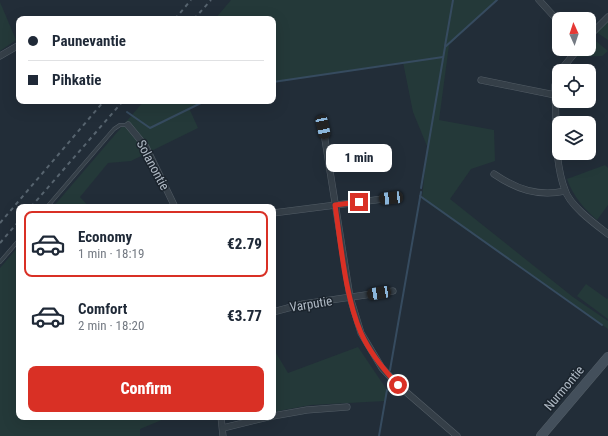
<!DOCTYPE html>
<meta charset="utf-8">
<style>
body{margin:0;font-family:"Roboto Condensed",sans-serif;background:#f2f2f3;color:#1f2937;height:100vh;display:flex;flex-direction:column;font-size:15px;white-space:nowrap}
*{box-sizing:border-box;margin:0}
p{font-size:13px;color:#747a83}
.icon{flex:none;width:22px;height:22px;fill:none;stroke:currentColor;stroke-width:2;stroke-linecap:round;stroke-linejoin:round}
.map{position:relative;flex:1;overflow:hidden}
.side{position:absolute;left:16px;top:204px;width:260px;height:216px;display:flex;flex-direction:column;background:#fff;border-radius:8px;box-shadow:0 4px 16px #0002}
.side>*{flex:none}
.top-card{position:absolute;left:16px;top:16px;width:260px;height:88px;border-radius:8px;box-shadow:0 4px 16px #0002;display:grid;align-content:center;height:88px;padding:0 12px;background:#fff}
.needle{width:26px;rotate:357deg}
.controls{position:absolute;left:552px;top:12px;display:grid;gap:8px}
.controls a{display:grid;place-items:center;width:44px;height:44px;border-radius:8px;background:#fff;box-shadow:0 4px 16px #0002;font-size:20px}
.end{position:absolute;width:18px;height:18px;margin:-9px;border:5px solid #d93025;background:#fff;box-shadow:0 0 0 2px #fff}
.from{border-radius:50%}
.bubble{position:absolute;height:28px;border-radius:8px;background:#fff;box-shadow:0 4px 16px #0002;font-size:13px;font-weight:800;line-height:28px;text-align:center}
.car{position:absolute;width:12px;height:24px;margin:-12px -6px;border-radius:5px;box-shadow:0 0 3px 1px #0007;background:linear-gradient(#222 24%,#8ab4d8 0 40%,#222 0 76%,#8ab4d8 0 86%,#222 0)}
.top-card b{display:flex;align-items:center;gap:14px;height:38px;font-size:15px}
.top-card b+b{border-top:1px solid #e0e1e3}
.top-card i{width:10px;height:10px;background:#1f2937}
ul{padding:7px 0 0;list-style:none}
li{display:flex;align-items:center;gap:12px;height:66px;margin:0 8px 6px;padding:0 4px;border:2px solid transparent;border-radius:8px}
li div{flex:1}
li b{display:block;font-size:15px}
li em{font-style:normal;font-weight:800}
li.current{border-color:#d93025}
li>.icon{width:36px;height:36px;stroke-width:1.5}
.action{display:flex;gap:8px;margin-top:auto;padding:8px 12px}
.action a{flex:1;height:46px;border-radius:8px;background:#d93025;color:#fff;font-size:16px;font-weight:800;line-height:46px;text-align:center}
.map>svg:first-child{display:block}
</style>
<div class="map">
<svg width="608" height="436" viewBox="0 0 608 436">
<rect width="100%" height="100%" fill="#222d38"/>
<g fill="#243939">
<path d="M231 0H496L449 45 439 120 494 130 495 161 471 169 450 199 573 297 608 321V329L422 199 427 146 413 112 403 62 273 82V19H215Z"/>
<path d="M0 2 16 40 0 51Z"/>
<path d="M608 20V40L596 32Z"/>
<path d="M591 37 608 51 602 56 574 57 581 49H589V40Z"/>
<path d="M144 101H205L189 108 198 128 131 161 108 163 80 197 89 207H53Z"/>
<path d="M605 165 608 168V205L597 220C584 209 573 196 567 179Z"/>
<path d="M19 246V417H169L140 429V436H0V268Z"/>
<path d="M586 284 607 299 608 298V319L577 296Z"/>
<path d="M358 347 387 390 385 401 311 405 273 412V354L276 353 288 373Z"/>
</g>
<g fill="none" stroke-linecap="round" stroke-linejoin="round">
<g stroke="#364b5f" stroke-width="2">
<path d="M445 46 453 0"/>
<path d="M273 82 443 57"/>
<path d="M127 112 150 128 205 101"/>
<path d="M421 188 445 47 497 0"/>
<path d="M420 196 602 325"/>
<path d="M390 370 421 192"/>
<path d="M379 436 387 390"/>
</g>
<g stroke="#535d66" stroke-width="4">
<g id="lane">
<path d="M47 207 114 129 120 125H128"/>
<path d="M0 262 19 240"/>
</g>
</g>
<g stroke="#535d66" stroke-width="7">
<g id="street">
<path d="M539 0 559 22"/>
<path d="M589 36 608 17"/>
<path d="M0 56 19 45"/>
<path d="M560 71 578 49"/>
<path d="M559 73 555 85V95C557 126 554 161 565 190 570 206 595 224 608 234"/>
<path d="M481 80 555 95"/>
<path d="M128 125 146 147 175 207"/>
<path d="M323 127 350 297 361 333 382 368 398 385 457 436"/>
<path d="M494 174C516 189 538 197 565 191"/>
<path d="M273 213 391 198"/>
<path d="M273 312 303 304 393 291"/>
<path d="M273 416 307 410 347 407"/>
<path d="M221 417 223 436"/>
<path d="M223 428 268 417"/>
</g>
</g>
<g stroke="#535d66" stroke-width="10">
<path id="secondary" d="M541 436 608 357"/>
</g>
<use href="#lane" stroke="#353f48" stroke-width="3"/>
<use href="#street" stroke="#353f48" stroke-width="6"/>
<use href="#secondary" stroke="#434f5b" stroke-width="9"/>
<g stroke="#57646f" stroke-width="2" stroke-dasharray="4 4" stroke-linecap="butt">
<path d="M175 19 191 0"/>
<path d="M194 19 211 0"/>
<path d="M31 207 123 101"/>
<path d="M0 223 104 101"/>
<path d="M0 243 19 221"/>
</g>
</g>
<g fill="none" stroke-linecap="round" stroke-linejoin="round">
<path stroke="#d93025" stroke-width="5" d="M359 202 335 205C341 245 345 296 361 333 370 353 383 369 398 385"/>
</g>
<g text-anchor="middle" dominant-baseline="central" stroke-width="3" stroke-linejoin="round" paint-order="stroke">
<g font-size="13" fill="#b0bac5" stroke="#1b242d">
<text transform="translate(153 165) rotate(62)">Solanontie</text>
<text transform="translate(311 304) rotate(-9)">Varputie</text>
<text transform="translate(564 388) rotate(-50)">Nurmontie</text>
</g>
</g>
</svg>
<div class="controls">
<a><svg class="needle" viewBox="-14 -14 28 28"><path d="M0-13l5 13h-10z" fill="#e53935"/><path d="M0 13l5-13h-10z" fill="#747a83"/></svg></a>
<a><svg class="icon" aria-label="locate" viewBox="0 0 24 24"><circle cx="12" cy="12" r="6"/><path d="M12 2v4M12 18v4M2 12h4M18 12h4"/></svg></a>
<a><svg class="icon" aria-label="layers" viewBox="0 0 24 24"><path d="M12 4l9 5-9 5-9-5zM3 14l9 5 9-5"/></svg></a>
</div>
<i class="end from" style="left:398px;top:385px"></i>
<i class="end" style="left:359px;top:202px"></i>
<div class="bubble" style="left:326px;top:144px;width:66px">1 min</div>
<i class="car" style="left:323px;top:127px;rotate:168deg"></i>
<i class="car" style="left:391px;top:198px;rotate:264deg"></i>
<i class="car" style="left:379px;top:293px;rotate:261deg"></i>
<div class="top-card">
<b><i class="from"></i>Paunevantie</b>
<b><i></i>Pihkatie</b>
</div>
<section class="side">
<ul>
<li class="current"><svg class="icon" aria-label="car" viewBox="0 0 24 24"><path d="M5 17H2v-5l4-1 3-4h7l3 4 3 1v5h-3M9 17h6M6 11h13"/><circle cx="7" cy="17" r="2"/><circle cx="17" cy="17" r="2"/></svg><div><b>Economy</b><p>1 min · 18:19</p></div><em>€2.79</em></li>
<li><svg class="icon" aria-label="car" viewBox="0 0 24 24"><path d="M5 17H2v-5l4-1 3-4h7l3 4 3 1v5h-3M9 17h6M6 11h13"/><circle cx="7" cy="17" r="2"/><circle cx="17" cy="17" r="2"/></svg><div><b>Comfort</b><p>2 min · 18:20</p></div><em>€3.77</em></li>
</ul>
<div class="action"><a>Confirm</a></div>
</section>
</div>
